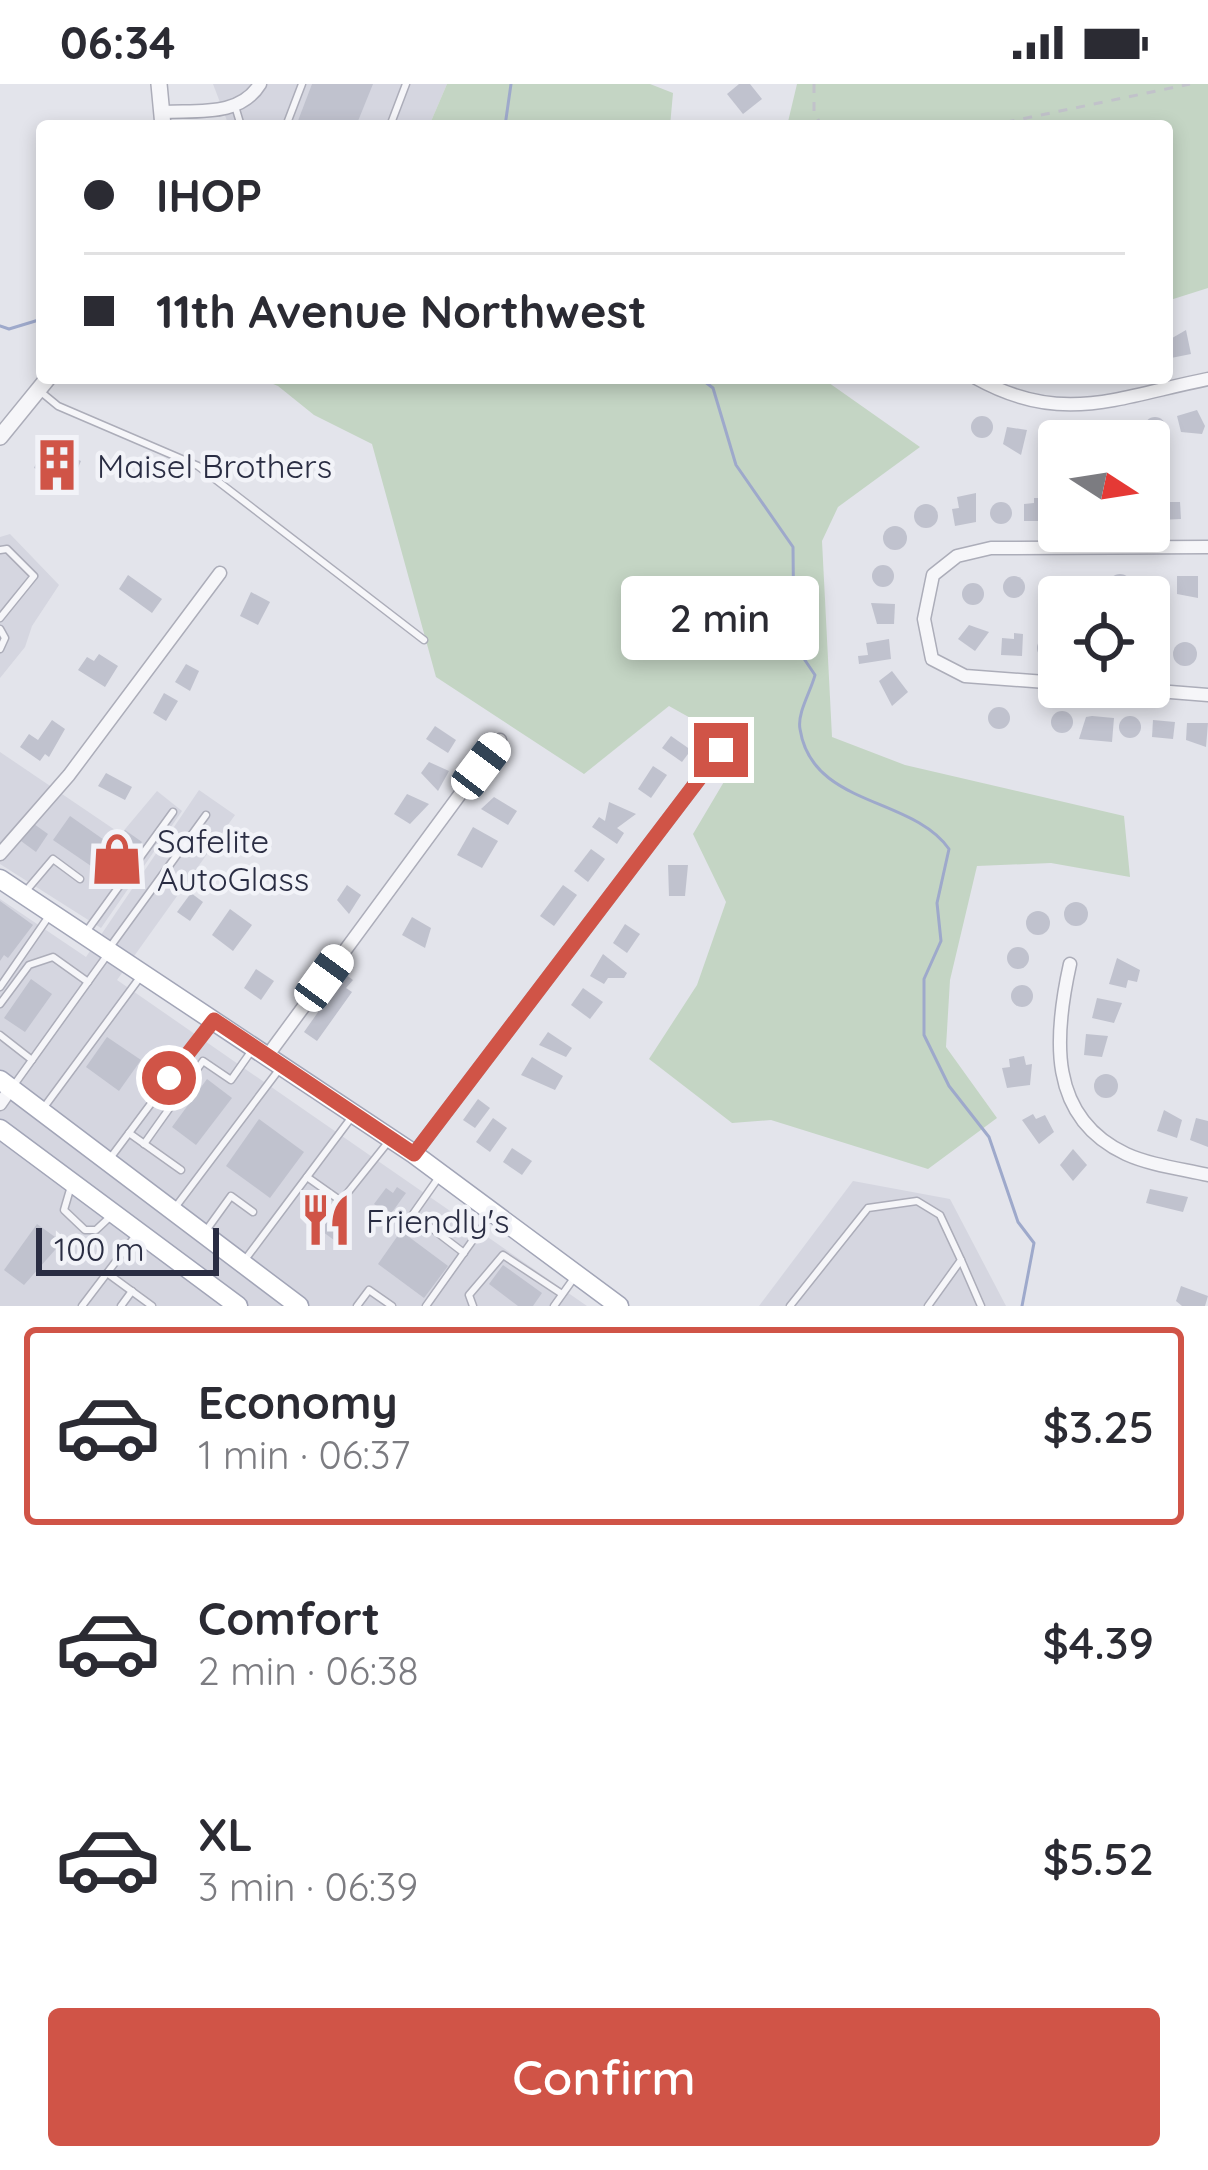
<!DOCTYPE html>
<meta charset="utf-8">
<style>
body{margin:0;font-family:Quicksand,sans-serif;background:#f2f2f3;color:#2b2b33;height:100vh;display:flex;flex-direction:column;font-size:45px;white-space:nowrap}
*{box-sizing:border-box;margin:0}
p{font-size:39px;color:#7c7c81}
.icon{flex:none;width:66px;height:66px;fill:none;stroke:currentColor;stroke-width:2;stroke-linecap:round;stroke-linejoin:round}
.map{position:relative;height:1222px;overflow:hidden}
.panel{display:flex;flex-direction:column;background:#fff;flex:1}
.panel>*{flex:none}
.top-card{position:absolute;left:36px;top:36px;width:1137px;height:264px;border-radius:12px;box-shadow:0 6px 18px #0003;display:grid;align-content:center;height:264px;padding:0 48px;background:#fff}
.needle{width:78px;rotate:102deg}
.fabs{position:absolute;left:1038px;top:336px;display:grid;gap:24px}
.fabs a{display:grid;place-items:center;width:132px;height:132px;border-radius:12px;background:#fff;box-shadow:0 6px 18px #0003;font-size:60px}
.scale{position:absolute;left:36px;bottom:30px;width:183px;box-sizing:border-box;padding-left:12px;border:6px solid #2a2d43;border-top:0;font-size:33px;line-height:42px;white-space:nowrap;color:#2a2d43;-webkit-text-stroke:9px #f2f3f8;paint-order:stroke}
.end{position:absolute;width:54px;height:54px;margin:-27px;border:15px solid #d05447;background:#fff;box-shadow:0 0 0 6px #fff}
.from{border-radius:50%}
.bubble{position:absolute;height:84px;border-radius:12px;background:#fff;box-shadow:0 6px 18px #0003;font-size:39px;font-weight:600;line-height:84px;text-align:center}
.car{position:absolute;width:36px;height:72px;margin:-36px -18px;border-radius:15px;box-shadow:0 0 9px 3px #0007;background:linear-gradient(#fff 24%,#345 0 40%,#fff 0 76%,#345 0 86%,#fff 0)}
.top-card b{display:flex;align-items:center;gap:42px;height:114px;font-size:45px}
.top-card b+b{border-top:3px solid #e1e1e2}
.top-card i{width:30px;height:30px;background:#2b2b33}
ul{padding:21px 0 0;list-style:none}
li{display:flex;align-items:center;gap:36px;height:198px;margin:0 24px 18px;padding:0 24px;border:6px solid transparent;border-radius:12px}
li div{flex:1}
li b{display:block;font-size:45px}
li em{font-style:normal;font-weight:600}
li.current{border-color:#d05447}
li>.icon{width:108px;height:108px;stroke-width:1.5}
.action{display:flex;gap:24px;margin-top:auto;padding:24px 48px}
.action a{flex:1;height:138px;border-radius:12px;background:#d05447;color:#fff;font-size:48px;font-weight:600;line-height:138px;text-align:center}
.status{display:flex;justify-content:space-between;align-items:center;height:84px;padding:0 60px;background:#fff;direction:ltr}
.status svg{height:33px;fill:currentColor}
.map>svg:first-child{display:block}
</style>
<div class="status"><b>06:34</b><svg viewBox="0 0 49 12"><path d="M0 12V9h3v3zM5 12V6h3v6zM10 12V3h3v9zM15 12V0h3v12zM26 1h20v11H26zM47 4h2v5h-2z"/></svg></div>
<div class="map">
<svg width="1208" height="1222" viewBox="0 0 1208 1222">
<rect width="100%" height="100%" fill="#e3e4eb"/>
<g fill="#d5d6e0">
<path d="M213 0H447L429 42H229Z"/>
<path d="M10 450 59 501 32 542 25 563 0 594V453Z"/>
<path d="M0 668 121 750 157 707 182 727 101 844 0 780Z"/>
<path d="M199 706 235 731 117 896 587 1222H0V815L86 873Z"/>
<path d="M853 1097 950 1115 1006 1222H759Z"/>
</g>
<g fill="#c4d5c4">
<path d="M447 0H650L673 9 670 42H429Z"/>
<path d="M797 0H1208V204L1167 217V42H787Z"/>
<path d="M259 294H822L920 363 838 423 822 457 832 653 905 681 1124 732 1130 793 1051 779 977 782 950 896 946 963 997 1034 928 1085 771 1036 732 1039 649 975 697 901 726 818 693 750 744 664 669 622 584 690 436 593 372 360 314 331 278 302Z"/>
</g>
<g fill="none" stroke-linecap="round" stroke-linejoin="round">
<g stroke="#9ea9cb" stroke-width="3">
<path d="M505 42 511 0"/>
<path d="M0 242 9 245 42 235"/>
<path d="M621 294H647"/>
<path d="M700 294 713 304 736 381 793 463 794 560 815 591C811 607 797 629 800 645 812 723 912 712 949 765L937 819 941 857 924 895V951L949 1002 989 1053 1018 1138 1034 1159 1022 1222"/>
</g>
</g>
<g fill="#c0c2ce">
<path d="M312 0H373L356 42H296Z"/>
<path d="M739 0H750L762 15 743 30 727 10Z"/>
<path d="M1186 246 1191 270 1171 274 1167 257Z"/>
<path d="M1197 326 1205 342 1202 350 1181 348 1177 332Z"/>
<circle cx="982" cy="343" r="11"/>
<circle cx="1155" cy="344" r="11"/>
<path d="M1007 343 1027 346 1021 371 1003 360Z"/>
<circle cx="1051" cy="360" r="11"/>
<path d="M44 361 81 377 71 400 34 384Z"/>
<path d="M976 409V438L955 442 952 425 959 424 957 413Z"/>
<path d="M1034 414H1045V437H1024V420L1034 419Z"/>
<path d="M1159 418H1180L1181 435 1159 436Z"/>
<circle cx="1001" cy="429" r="11"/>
<circle cx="926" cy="432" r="12"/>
<circle cx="895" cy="454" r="12"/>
<circle cx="883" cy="492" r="11"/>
<circle cx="1120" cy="501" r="11"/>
<path d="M128 491 162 515 152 529 119 505Z"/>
<circle cx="1014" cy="503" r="11"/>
<circle cx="1085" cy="503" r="11"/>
<path d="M1177 492H1198V514L1177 510Z"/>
<circle cx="973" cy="510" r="11"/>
<path d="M251 508 270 518 258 541 240 532Z"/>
<path d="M871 519 895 520 894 540H877Z"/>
<path d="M969 541 989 548 975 567 958 555Z"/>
<path d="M1014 549 1023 550 1022 572 1001 571 1002 554 1014 555Z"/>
<circle cx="1048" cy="564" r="11"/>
<path d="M889 555 891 575 859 580 858 572 868 571 866 559Z"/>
<circle cx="1185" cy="570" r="12"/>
<path d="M99 570 118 582 105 603 78 586 87 573 94 577Z"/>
<path d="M186 580 199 587 190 607 175 598Z"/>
<path d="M892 587 908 608 892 622 879 597Z"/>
<path d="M164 609 178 617 166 637 153 629Z"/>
<circle cx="999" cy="634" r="11"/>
<circle cx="1062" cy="638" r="11"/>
<path d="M1092 632 1114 634 1112 658 1079 655 1086 633Z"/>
<circle cx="1130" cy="643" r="11"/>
<path d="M52 636 65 645 49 673 45 670 40 677 20 663 29 650 38 656Z"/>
<path d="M1153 636 1175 638 1173 655 1152 653Z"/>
<path d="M1187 639H1208L1206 663 1186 656Z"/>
<path d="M435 642 456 656 448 669 426 655Z"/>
<path d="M671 652 691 666 682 678 662 664Z"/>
<path d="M429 678 449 687 438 707 421 689Z"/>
<path d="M653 682 667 691 651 714 638 705Z"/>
<path d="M106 689 132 703 125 716 98 702Z"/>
<path d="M407 710 429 720 410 740 394 730Z"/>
<path d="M494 713 517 727 508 741 481 725Z"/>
<path d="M609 718 636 730 617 744 624 749 617 760 592 743 599 733 605 737Z"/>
<path d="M70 732 107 758 91 782 53 756Z"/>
<path d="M34 740 48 750 36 768 21 757Z"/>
<path d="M473 743 498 757 482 784 457 771Z"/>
<path d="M125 746 142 758 109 803 92 791Z"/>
<path d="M591 765 605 775 588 798 574 787Z"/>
<path d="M668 781H688L685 812H669Z"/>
<path d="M347 801 361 811 349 830 337 816Z"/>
<path d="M563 801 577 811 554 842 540 832Z"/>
<path d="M191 809 203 818 190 837 177 828Z"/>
<path d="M0 817 33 841 8 874 4 871 0 877Z"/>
<circle cx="1076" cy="830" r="12"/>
<path d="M230 825 252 841 233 867 212 851Z"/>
<circle cx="1038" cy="839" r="12"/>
<path d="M412 833 431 844 425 864 402 851Z"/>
<path d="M625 840 640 850 627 869 613 859Z"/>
<circle cx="1018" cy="874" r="11"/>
<path d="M603 870 627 889 624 894H608L604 900 590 892Z"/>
<path d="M1117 874 1140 886 1137 898 1128 896 1126 904 1109 900Z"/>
<path d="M256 885 274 897 261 916 244 904Z"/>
<path d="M345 890 353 896 346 904 352 908 317 957 304 948Z"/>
<path d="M31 895 52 910 25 948 4 934Z"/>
<circle cx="1022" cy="912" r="11"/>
<path d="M583 904 603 918 590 935 571 921Z"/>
<path d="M1097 914 1122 919 1114 939 1092 934Z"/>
<path d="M548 948 572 964 566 973 539 961Z"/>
<path d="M1086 950 1108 952 1102 973 1084 971Z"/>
<path d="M107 953 141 976 119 1007 86 983Z"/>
<path d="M1024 972 1026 981 1032 980 1030 1001 1007 1004 1002 984 1010 983 1009 975Z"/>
<path d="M532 973 563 992 555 1006 521 991Z"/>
<circle cx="1106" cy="1002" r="12"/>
<path d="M207 995 232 1014 196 1061 172 1043Z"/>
<path d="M478 1015 490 1024 475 1044 463 1036Z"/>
<path d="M1164 1026 1182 1036 1177 1054 1157 1047Z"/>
<path d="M1033 1030 1036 1035 1045 1031 1054 1048 1039 1060 1022 1036Z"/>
<path d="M493 1034 507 1044 490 1068 476 1058Z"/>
<path d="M1196 1034 1208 1037V1063L1190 1056Z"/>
<path d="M259 1035 304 1068 270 1114 226 1082Z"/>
<path d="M512 1064 532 1077 522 1091 503 1078Z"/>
<path d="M1073 1065 1087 1081 1073 1097 1060 1081Z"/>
<path d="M397 1103 406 1109 390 1131 374 1120 386 1104 393 1109Z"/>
<path d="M1150 1105 1188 1113 1183 1128 1146 1119Z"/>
<path d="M318 1115 348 1137 334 1156 304 1134Z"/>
<path d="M37 1140 62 1158 24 1201 4 1186Z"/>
<path d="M401 1147 448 1182 424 1214 378 1180Z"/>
<path d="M503 1181 542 1209 533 1222H518L489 1200Z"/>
<path d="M1181 1202 1208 1212 1205 1222H1182L1176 1217Z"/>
</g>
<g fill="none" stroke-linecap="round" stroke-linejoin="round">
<g stroke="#acadb9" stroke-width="9">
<g id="service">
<path d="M235 22 241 42"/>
<path d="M286 42 302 0"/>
<path d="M390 42 406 0"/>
<path d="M41 308 58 322 198 382 424 556"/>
<path d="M0 466 7 465 34 492 0 534"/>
<path d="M0 545 5 554 0 565"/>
<path d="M25 808 53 775 80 795"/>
<path d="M86 848 173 728"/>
<path d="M110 863 206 731"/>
<path d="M0 903 49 832"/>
<path d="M0 920 29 881 53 873 88 898"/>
<path d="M0 951 32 976"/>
<path d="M14 1001 108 870"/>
<path d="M42 1026 141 892"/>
<path d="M129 1049 211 939"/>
<path d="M144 1060 203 977 231 996 250 969"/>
<path d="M111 1073 129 1049 181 1086"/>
<path d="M307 1093 341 1117 389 1057"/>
<path d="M439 1093 413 1130 464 1169"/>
<path d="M71 1102 64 1126 85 1146H96L112 1131"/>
<path d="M174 1125 278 987"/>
<path d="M205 1148 231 1112 253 1128"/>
<path d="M961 1176 981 1222"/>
<path d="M244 1177 351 1034"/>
<path d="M107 1189 152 1222"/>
<path d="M82 1222 136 1151"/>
<path d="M121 1222 132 1207"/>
<path d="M357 1222 369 1206 392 1222"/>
<path d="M426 1222 490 1132"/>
<path d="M473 1222 469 1211 503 1171 562 1210"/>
<path d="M554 1222 574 1194"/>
<path d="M790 1222 868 1124 917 1117 940 1131 961 1176 928 1222"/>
</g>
</g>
<g stroke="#acadb9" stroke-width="15">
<g id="minor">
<path d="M164 28C197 26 240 33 260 0"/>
<path d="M976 294C1062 342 1118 313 1208 295"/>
<path d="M1059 599 965 592 932 575 924 535 933 491 957 472 991 464 1208 463"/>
<path d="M1108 603 1208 611"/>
<path d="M0 770 69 691 220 489"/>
<path d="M1070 880C1054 952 1047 1033 1126 1070 1150 1081 1182 1085 1208 1091"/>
<path d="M268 971 500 656"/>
<path d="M0 1020 11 1004"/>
<path d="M414 1070 721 666"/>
</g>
</g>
<g stroke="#acadb9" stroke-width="18">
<g id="tertiary">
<path d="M159 0 163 42"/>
<path d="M0 353 48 294"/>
</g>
</g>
<g stroke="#a2a5b7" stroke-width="21">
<g id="primary">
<path d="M0 795 414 1070 619 1222"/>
<path d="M0 996 299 1222"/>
<path d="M0 1045 238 1222"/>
</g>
</g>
<g stroke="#c1c2ca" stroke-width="3" stroke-dasharray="9 9" stroke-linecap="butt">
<path d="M814 0V29L822 42"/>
<path d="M988 42 1190 0"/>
</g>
<use href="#service" stroke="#f6f6f9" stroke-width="6"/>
<use href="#minor" stroke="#f6f6f9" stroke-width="12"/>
<use href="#tertiary" stroke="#f6f6f9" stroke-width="15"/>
<use href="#primary" stroke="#fff" stroke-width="18"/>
</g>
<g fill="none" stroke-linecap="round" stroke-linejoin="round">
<path stroke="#d05447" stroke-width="15" d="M169 994 214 936 414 1070 721 666"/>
</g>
<defs>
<g id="building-bare" transform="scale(4.14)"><path d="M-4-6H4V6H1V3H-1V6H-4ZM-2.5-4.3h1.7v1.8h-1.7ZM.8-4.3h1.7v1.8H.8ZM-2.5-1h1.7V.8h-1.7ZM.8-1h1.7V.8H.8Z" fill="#d05447" stroke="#f2f3f8" stroke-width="2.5" paint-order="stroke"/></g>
<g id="shop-bare" transform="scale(4.14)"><path d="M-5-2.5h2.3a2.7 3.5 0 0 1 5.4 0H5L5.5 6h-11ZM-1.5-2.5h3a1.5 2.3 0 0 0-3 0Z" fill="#d05447" stroke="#f2f3f8" stroke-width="2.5" paint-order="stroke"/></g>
<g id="restaurant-bare" transform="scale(4.14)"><path d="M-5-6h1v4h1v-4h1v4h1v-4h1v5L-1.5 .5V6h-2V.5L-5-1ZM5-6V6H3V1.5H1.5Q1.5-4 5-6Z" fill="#d05447" stroke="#f2f3f8" stroke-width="2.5" paint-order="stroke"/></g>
</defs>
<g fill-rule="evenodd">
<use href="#building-bare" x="57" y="381"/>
<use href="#shop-bare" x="117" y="775"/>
<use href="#restaurant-bare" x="326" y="1136"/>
</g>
<g text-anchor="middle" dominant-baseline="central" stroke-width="9" stroke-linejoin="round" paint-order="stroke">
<g font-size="33" fill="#2a2d43" stroke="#f2f3f8" text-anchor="start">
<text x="97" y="381">Maisel Brothers</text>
<text x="157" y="756">Safelite<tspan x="157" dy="38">AutoGlass</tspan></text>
<text x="366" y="1136">Friendly's</text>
</g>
</g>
</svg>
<div class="fabs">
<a><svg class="needle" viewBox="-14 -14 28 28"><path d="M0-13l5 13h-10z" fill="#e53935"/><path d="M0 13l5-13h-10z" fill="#7c7c81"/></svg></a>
<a><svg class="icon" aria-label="locate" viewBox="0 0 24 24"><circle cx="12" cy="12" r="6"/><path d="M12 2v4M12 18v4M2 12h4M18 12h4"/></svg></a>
</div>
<div class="scale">100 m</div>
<i class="end from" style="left:169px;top:994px"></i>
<i class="end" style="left:721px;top:666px"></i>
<div class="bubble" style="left:621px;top:492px;width:198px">2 min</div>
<i class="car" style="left:481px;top:682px;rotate:37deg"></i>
<i class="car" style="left:324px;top:894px;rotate:36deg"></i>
<div class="top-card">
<b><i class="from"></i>IHOP</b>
<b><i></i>11th Avenue Northwest</b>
</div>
</div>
<section class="panel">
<ul>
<li class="current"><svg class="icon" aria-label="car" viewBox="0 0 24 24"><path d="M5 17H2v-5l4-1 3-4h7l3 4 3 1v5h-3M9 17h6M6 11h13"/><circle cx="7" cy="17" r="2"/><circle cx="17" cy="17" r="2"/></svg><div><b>Economy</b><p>1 min · 06:37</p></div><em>$3.25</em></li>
<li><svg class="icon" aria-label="car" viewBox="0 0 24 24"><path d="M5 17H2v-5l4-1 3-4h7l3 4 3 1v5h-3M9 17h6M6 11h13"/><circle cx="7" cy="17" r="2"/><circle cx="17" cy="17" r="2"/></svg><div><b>Comfort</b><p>2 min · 06:38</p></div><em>$4.39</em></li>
<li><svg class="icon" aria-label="car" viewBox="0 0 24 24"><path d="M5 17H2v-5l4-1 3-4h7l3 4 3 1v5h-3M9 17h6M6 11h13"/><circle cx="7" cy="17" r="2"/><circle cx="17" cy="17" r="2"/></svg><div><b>XL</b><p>3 min · 06:39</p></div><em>$5.52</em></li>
</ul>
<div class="action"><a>Confirm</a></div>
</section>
